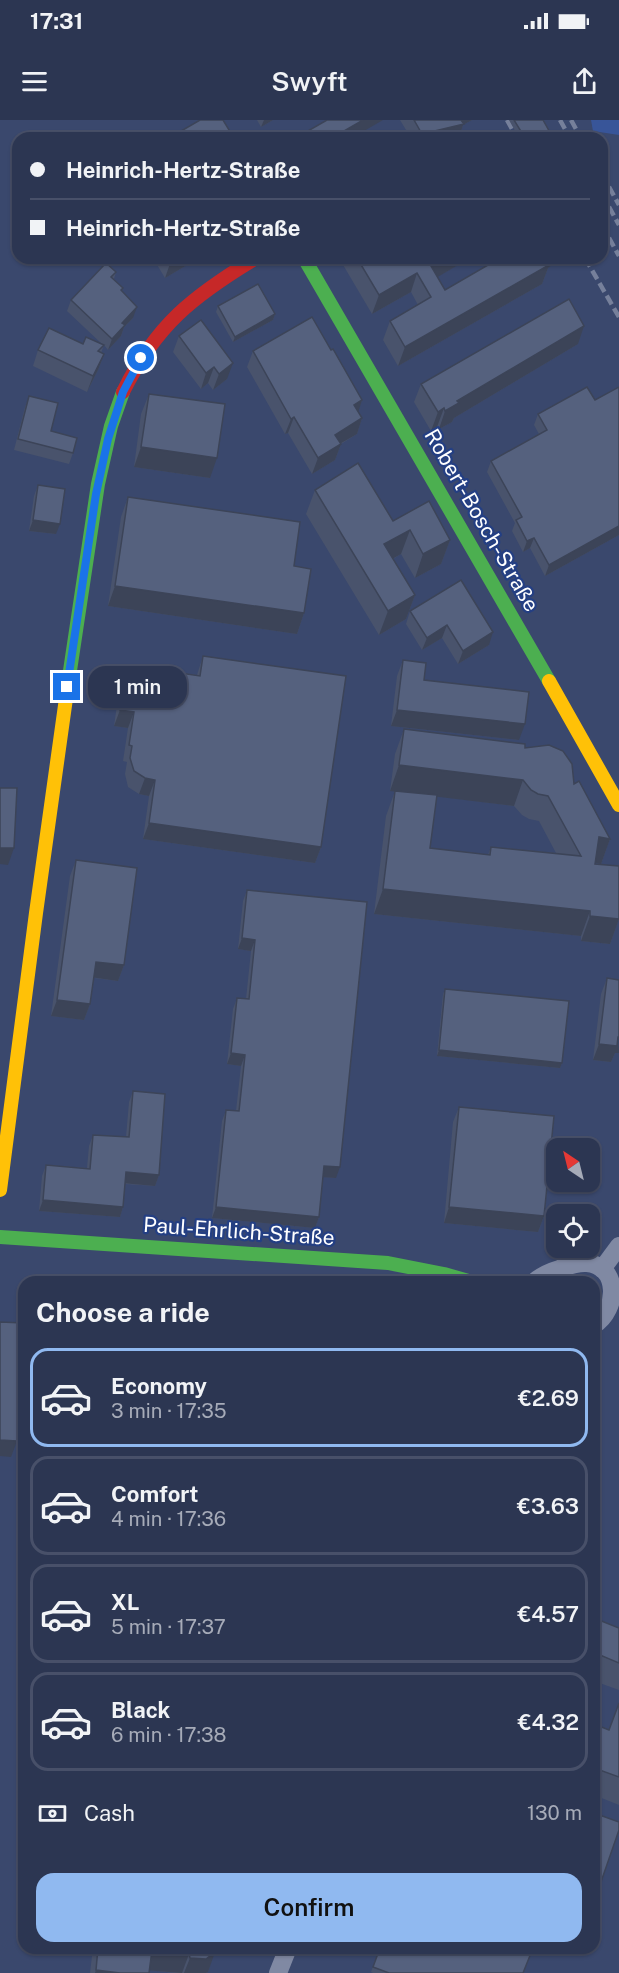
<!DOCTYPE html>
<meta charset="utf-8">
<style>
body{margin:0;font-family:"Public Sans",sans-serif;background:#343e59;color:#f1f3f6;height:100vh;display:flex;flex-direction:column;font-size:22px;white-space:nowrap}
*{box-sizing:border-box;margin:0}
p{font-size:20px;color:#a6abb8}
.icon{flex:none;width:33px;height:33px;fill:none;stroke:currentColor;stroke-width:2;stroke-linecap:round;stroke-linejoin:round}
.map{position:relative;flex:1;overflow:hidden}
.sheet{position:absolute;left:18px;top:1156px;width:582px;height:678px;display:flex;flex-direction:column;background:#2c3652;border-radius:18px;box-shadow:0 2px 4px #0004,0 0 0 2px #485069}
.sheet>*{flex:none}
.banner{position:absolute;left:12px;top:12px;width:596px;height:132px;border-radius:18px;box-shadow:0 2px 4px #0004,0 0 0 2px #485069;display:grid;align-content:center;height:132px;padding:0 18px;background:#2c3652}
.needle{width:39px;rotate:325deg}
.buttons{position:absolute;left:546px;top:1018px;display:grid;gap:12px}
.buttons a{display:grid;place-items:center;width:54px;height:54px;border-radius:12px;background:#2c3652;box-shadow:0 2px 4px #0004,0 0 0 2px #485069;font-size:30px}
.end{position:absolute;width:27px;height:27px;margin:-14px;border:8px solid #1a73e8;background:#fff;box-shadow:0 0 0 3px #fff}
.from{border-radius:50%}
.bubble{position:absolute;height:42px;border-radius:18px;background:#2c3652;box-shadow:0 2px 4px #0004,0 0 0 2px #485069;font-size:20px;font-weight:600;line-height:42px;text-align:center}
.banner b{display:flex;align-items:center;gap:21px;height:57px;font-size:22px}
.banner b+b{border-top:2px solid #485069}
.banner i{width:15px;height:15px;background:#f1f3f6}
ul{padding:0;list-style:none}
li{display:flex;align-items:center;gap:18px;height:99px;margin:0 12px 9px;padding:0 6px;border:3px solid #485069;border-radius:18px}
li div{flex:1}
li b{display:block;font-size:22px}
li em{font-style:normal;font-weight:600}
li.on{border-color:#90b9f0}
li>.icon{width:54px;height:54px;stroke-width:1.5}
h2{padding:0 18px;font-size:27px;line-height:72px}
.pay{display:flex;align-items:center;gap:15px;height:66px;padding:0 18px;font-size:22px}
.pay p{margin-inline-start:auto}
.action{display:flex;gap:12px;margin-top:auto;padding:12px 18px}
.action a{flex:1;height:69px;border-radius:18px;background:#90b9f0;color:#111;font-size:24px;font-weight:600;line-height:69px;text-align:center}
.status{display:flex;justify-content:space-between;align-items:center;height:42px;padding:0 30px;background:#2c3652;direction:ltr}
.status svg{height:16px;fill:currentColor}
header{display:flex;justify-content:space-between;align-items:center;height:78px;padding:0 18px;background:#2c3652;font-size:27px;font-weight:600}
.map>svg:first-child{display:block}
</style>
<div class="status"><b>17:31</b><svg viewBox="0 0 49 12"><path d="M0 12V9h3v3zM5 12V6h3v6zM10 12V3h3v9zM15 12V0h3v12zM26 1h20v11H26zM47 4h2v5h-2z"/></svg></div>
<header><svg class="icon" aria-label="menu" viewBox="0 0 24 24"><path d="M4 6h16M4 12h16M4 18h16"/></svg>Swyft<svg class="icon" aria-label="share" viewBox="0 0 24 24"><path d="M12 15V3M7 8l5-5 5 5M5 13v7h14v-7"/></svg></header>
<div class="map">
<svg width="619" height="1853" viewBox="0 0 619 1853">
<rect width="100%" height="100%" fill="#3a486d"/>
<path fill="#385599" d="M591 0H619V15L593 11Z"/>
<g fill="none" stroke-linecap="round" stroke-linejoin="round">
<g stroke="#8089a3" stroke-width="18">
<path d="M602 1149 619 1126"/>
<path d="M534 1162C541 1156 549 1152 559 1149 568 1146 577 1142 587 1143 619 1146 619 1189 594 1205"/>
<path d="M278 1853 288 1828"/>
</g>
<g stroke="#4caf50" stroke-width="14">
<path d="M304 138 549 561"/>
<path d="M68 564 98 364 111 306 123 272"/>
<path d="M0 1117 388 1143 444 1154 472 1162"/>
</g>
<g stroke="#ffc107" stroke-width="14">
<path d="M549 561 619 685"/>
<path d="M0 1070 36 793 68 564"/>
</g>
<path stroke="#c62828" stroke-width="14" d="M123 272C156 205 193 176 256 138"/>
<g stroke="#76809b" stroke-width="4.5" stroke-dasharray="10 4.5" stroke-linecap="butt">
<path d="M507 0 517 18"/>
<path d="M560 0 570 18"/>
<path d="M571 0 581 18"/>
<path d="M602 54 619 85"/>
<path d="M602 74 619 105"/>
<path d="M602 105 619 136"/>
<path d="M585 138 619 197"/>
</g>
</g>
<g fill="#49536c" fill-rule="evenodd">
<path d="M257 0H273L261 7Z"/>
<path d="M400 0H472L463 5 459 18H411Z"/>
<path d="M509 0H543L553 18H519Z"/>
<path d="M153 138H195L194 141 165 158Z"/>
<path d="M339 138H470L437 157 445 170 488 145 485 138H555L552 145 548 148 542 164 398 246 383 220 390 201 418 185 411 172 372 194Z"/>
<path d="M116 152 114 159 123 168 122 170 133 198 124 207 121 216 108 230 104 225 101 233 104 234 98 250 87 272 33 246 38 230 83 224H102L67 191 71 180Z"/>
<path d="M218 186 275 194 273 200 233 222 216 192Z"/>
<path d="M179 216 227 259 213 270 208 263 201 269 173 232Z"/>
<path d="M578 224 454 298 452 302 439 309 437 307 431 311 414 282 421 264Z"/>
<path d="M331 230 362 280 358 291 362 298 357 314 341 324 335 340 312 354 288 313 285 314 247 247 253 231Z"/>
<path d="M619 267V415L545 456 530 428 523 432 512 411 515 403 487 352 491 341 539 314 534 305 538 294 595 280Z"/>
<path d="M149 274 210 358 134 347 141 294Z"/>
<path d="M29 276 51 311 73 333 69 344 14 330 25 287Z"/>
<path d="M38 365 56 414 29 411 34 376Z"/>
<path d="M315 370 393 401 450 420 441 444 415 458 401 434 393 439 415 475 406 499 379 515 306 394Z"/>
<path d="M128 377 294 446 304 493 297 514 108 486 121 397Z"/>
<path d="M461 460 489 525 458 544 442 518 422 530 406 504 410 491Z"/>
<path d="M203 536 321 727 315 743 143 719 149 676 139 674 128 667 125 654 127 642 123 641 128 608 114 606 117 585 123 569 132 570 134 563 139 547 197 555Z"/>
<path d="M403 540 424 560 519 620 391 606 397 556Z"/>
<path d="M404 609 525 628 574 664 610 719 601 744 595 743 619 799 610 824 581 821V816L374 794 386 696 395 671H390L395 634ZM436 676 514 686 522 695 529 699 539 701 556 733 491 727 488 735 430 728Z"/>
<path d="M76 740 124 845 118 861 94 858 90 884 84 900 51 896 70 756Z"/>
<path d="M247 770 336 1058 323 1057 319 1097 315 1108 212 1098 222 1001 226 990 236 991 241 946 227 944 233 889 237 878 246 879 251 831 238 829 243 781Z"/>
<path d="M607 858 615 933 611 942 593 940 601 874Z"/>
<path d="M445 869 562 943 560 948 437 936 443 874Z"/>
<path d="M133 971 159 1055 155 1066 125 1064 123 1087 120 1097 39 1091 42 1056 46 1045 87 1048 89 1026 93 1015 126 1017 129 982Z"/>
<path d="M459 987 544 1096 538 1112 444 1103 453 1002Z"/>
<path d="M594 1498 619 1508V1570L594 1561Z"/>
<path d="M619 1583V1685L594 1675V1604L609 1610Z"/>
<path d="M93 1828H215L208 1852 206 1853H175L149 1850V1853H90Z"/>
<path d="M380 1828 524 1853H373L371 1852Z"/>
</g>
<g fill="#3c4458">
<path d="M264 0H273L261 7Z"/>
<path d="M363 0H383L352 18H332Z"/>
<path d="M457 0H472L463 5 459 18H421L422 14Z"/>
<path d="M172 138H195L194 141 165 158Z"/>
<path d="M444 138H470L424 165 431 146Z"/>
<path d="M542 138H555L552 145 548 148 542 164 398 246 405 227Z"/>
<path d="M417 153 411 172 372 194 379 175Z"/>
<path d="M137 187 133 198 124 207 121 216 108 230 112 219 122 203Z"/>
<path d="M275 194 273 200 233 222 235 217Z"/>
<path d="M584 206 578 224 454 298 452 302 439 309 445 291 457 281Z"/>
<path d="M104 234 98 250 87 272 93 256Z"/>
<path d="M233 243 227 259 213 270 219 254Z"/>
<path d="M214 247 208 263 201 269 206 253Z"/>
<path d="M362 280 357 296 354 285Z"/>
<path d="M444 288 437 307 431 311 438 292Z"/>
<path d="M294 297 288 313 285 314 291 299Z"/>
<path d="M362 298 357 314 329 330 335 315Z"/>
<path d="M341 324 335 340 312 354 318 338Z"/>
<path d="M141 327 217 338 210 358 134 347Z"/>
<path d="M33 400 60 404 56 414 29 411Z"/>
<path d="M619 406V415L545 456 549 445Z"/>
<path d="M410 410 401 434 376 448 384 424Z"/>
<path d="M534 418 530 428 523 432 527 421Z"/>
<path d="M450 420 441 444 415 458 423 434Z"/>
<path d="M115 466 304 493 297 514 108 486Z"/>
<path d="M415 475 406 499 379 515 388 491Z"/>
<path d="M447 505 442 518 422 530 427 518Z"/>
<path d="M493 512 489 525 458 544 463 531Z"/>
<path d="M120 590 134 592 128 608 114 606Z"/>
<path d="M397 590 525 604 519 620 391 606Z"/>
<path d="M399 645 523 660 514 686 390 671Z"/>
<path d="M145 658 155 660 149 676 139 674Z"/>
<path d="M149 703 321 727 315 743 143 719Z"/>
<path d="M599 717 610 719 601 744 590 742Z"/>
<path d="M0 728H14L8 745 0 744Z"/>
<path d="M383 769 590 791 581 816 374 794Z"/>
<path d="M590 796 619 799 610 824 581 821Z"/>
<path d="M242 818 255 820 251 831 238 829Z"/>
<path d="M96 842 124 845 118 861 90 857Z"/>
<path d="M57 880 90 884 84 900 51 896Z"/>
<path d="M618 917 619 933H615L611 942 593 940 599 924Z"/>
<path d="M439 930 562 943 560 948 437 936Z"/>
<path d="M231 933 245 935 241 946 227 944Z"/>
<path d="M324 1046 340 1047 336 1058 320 1057Z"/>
<path d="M126 1052 159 1055 155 1066 122 1063Z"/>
<path d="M43 1080 123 1087 120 1097 39 1091Z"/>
<path d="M216 1087 319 1097 315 1108 212 1098Z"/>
<path d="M449 1087 544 1096 538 1112 444 1103Z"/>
<path d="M22 1263H24V1279H17Z"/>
<path d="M0 1320 17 1321 11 1337 0 1336Z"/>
<path d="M152 1830 189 1834 182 1853 144 1850Z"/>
<path d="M215 1832 208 1852 206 1853H184L190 1838Z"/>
<path d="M96 1850 120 1853H95Z"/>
</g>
<g fill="#55617e" stroke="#3c4458" stroke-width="1.5">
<path d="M200 0H223L234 18H169Z"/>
<path d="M327 0H363L332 18H300L299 16Z"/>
<path d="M414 0H461L464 4 422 14Z"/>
<path d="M514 0H543L553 18H525Z"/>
<path d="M357 138H444L431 146 445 170 500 138H545L549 145 405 227 390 201 431 177 417 153 379 175Z"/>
<path d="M106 143 116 152 111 157 123 168 121 170 137 187 122 203 125 205 112 219 71 180Z"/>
<path d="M258 164 275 194 235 217 218 186Z"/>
<path d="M569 179 584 206 457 281 459 283 445 291 444 288 438 292 421 264Z"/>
<path d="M312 197 331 230 333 229 362 280 354 285 362 298 335 315 341 324 318 338 294 297 291 299 253 231Z"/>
<path d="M201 200 233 243 219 254 214 247 206 253 179 216Z"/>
<path d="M49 208 83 224 86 217 104 225 98 231 104 234 93 256 38 230Z"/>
<path d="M587 267 595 280 619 267V406L549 445 534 418 527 421 516 400 522 397 491 341 547 310 538 294Z"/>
<path d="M149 274 225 284 217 338 141 327Z"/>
<path d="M29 276 58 283 51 311 77 318 73 333 18 319Z"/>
<path d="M358 343 393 401 429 381 450 420 423 434 410 410 384 424 415 475 388 491 315 370Z"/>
<path d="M38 365 65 369 60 404 33 400Z"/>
<path d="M128 377 300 402 294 446 311 449 304 493 115 466Z"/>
<path d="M461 460 493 512 463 531 447 505 427 518 410 491Z"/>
<path d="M203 536 346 556 321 727 149 703 155 660 145 658 134 651 130 638 132 626 129 625 134 592 120 590 123 569 136 571 139 547 200 556Z"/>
<path d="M403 540 426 543 424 560 529 572 525 604 397 590Z"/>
<path d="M404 609 525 624V628L549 625 563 631 572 644 574 664 579 661 610 719 599 717 595 744 619 746V799L590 796V791L383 769 395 671 437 675 430 728 490 735 491 727 581 736 548 676 538 674 531 670 523 660 399 645Z"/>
<path d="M0 668H17L14 728H0Z"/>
<path d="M76 740 137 748 124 845 96 842 90 884 57 880Z"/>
<path d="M247 770 367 782 340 1047 324 1046 319 1097 216 1087 226 990 239 991 245 935 231 933 237 878 249 879 255 820 242 818Z"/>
<path d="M607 858 619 860V917H618L617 926 599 924Z"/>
<path d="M445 869 569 881 562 943 439 930Z"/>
<path d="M133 971 165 974 159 1055 126 1052 123 1087 43 1080 46 1045 90 1049 93 1015 129 1017Z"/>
<path d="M459 987 554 996 544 1096 449 1087Z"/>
<path d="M0 1202 24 1203V1263H22L17 1321 0 1320Z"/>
<path d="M594 1392 601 1395 594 1416Z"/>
<path d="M594 1498 619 1508V1543L600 1535 594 1551Z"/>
<path d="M619 1583V1657L594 1648V1604L609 1610Z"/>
<path d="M594 1693 619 1702V1710L594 1782Z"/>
<path d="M98 1828H215V1832L206 1839 190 1838 189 1834 152 1830 149 1853H120L96 1850Z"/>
<path d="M380 1828H533L523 1853H389L373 1847Z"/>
</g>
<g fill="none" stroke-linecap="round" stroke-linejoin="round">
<path stroke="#1a73e8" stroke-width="8" d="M67 567 96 374 108 319 123 272 141 238"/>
</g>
<g text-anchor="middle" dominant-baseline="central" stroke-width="4.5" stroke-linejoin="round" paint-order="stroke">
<g font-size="21" fill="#fff" stroke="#243f83">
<text transform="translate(482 400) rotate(60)">Robert-Bosch-Straße</text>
<text transform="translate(239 1111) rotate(4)">Paul-Ehrlich-Straße</text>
</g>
</g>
</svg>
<div class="buttons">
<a><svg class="needle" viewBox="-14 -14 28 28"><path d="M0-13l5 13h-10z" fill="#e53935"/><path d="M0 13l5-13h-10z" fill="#a6abb8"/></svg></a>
<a><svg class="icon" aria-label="locate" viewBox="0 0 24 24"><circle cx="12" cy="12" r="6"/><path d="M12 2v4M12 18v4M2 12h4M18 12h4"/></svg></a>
</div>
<i class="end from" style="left:141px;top:238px"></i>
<i class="end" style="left:67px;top:567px"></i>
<div class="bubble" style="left:88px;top:546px;width:99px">1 min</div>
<div class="banner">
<b><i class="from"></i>Heinrich-Hertz-Straße</b>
<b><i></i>Heinrich-Hertz-Straße</b>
</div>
<section class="sheet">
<h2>Choose a ride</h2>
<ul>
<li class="on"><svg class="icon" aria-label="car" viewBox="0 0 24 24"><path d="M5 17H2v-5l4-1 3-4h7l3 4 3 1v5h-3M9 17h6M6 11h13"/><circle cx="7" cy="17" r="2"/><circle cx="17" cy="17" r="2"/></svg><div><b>Economy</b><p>3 min · 17:35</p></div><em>€2.69</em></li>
<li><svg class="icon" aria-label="car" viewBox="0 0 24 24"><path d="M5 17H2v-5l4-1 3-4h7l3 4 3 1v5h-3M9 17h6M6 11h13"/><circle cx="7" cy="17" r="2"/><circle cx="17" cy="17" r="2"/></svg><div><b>Comfort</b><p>4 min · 17:36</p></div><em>€3.63</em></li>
<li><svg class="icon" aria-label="car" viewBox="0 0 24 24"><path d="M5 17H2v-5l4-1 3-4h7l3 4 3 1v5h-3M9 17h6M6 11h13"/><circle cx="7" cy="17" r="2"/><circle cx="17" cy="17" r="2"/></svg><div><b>XL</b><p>5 min · 17:37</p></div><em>€4.57</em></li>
<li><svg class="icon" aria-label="car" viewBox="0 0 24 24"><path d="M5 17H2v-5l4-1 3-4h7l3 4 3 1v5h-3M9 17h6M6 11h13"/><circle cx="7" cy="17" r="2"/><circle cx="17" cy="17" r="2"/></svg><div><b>Black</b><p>6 min · 17:38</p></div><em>€4.32</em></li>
</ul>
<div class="pay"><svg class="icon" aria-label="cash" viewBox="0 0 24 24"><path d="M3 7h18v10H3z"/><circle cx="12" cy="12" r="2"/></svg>Cash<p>130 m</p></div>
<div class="action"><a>Confirm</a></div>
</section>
</div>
